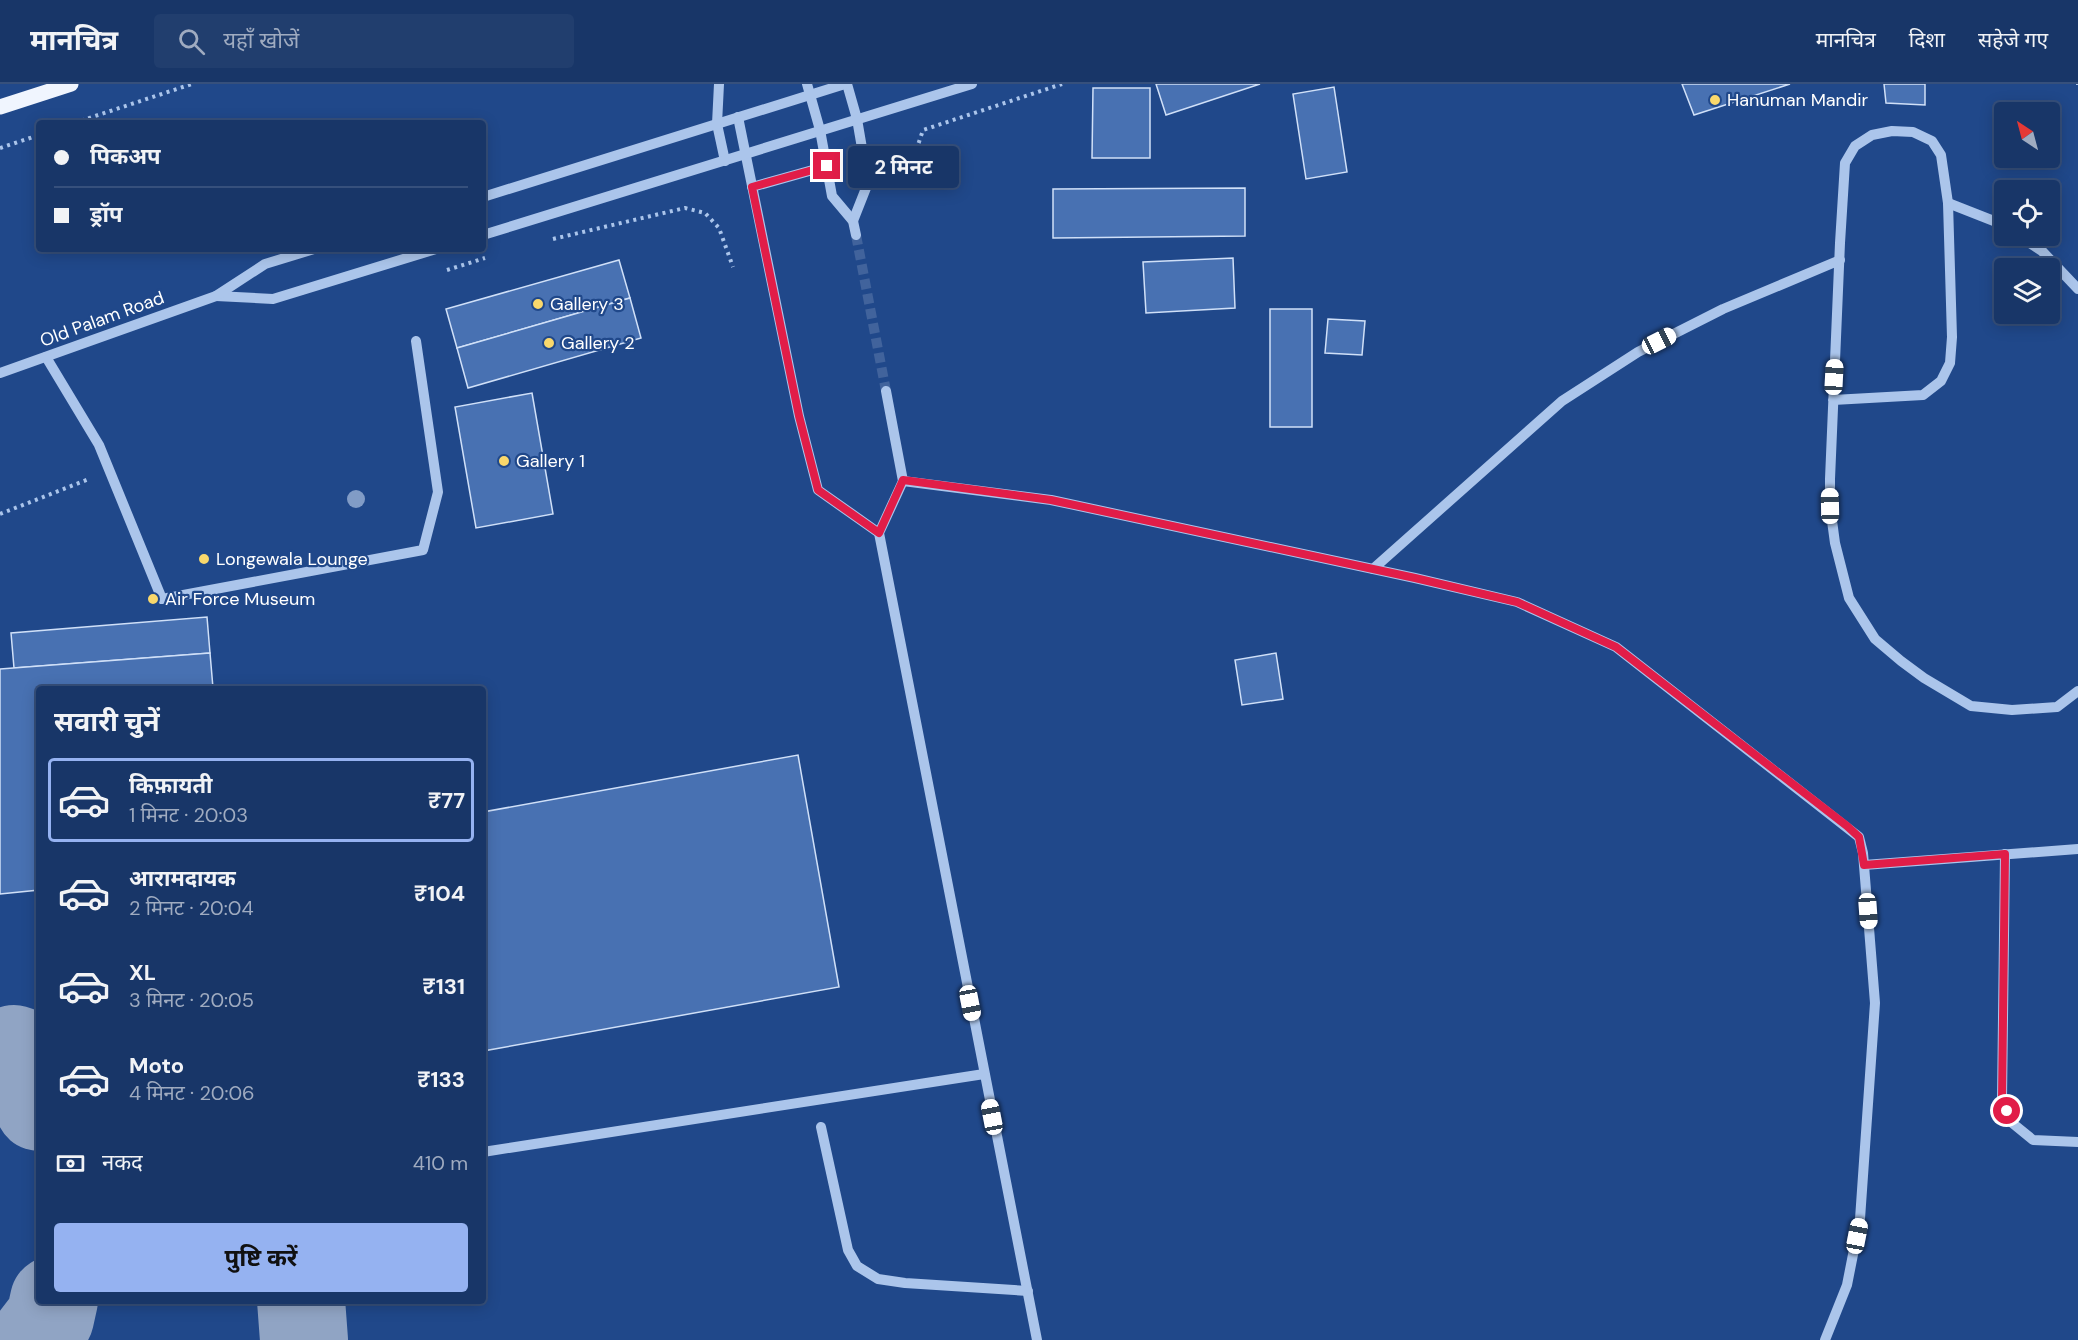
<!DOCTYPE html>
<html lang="hi">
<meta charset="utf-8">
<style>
body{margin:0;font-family:"DM Sans","Noto Sans Devanagari",sans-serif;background:#213e6e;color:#f1f3f6;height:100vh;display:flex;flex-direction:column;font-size:22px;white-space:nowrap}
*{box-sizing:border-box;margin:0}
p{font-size:20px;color:#9fabc0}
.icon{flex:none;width:33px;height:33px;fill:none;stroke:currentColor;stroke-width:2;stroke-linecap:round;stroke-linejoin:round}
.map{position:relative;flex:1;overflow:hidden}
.panel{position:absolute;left:36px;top:602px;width:450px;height:618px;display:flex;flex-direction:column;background:#183668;border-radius:6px;box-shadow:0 3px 15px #0003,0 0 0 2px #36507c}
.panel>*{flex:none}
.guide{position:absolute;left:36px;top:36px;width:450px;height:132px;border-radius:6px;box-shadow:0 3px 15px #0003,0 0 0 2px #36507c;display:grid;align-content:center;height:132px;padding:0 18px;background:#183668}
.needle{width:39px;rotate:324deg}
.controls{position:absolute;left:1994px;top:18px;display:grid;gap:12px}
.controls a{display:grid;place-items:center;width:66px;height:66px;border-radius:6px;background:#183668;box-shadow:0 3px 15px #0003,0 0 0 2px #36507c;font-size:30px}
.end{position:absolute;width:27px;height:27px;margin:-14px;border:8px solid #e11d48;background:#fff;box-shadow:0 0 0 3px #fff}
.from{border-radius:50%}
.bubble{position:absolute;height:42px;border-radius:6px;background:#183668;box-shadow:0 3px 15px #0003,0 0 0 2px #36507c;font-size:20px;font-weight:700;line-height:42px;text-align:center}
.car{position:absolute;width:18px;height:36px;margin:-18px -9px;border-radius:8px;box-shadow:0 0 4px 2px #0007;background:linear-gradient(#fff 24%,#345 0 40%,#fff 0 76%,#345 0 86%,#fff 0)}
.guide b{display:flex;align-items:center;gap:21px;height:57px;font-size:22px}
.guide b+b{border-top:2px solid #36507c}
.guide i{width:15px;height:15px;background:#f1f3f6}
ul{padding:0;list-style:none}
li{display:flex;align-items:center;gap:18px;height:84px;margin:0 12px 9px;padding:0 6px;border:3px solid transparent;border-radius:6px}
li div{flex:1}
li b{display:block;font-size:22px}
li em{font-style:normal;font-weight:700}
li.active{border-color:#95b2f1}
li>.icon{width:54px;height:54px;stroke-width:1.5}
h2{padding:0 18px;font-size:27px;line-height:72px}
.pay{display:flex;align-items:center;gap:15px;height:66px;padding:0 18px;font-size:22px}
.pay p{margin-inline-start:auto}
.primary-button{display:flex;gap:12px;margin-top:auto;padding:12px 18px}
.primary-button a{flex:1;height:69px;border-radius:6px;background:#95b2f1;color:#111;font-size:24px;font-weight:700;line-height:69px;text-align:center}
header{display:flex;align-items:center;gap:36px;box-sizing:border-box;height:84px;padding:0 30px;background:#183668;border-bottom:2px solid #36507c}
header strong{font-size:28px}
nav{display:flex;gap:33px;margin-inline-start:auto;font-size:21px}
.search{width:420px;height:54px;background:#213e6e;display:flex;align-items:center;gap:15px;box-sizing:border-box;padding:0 21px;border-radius:6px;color:#9fabc0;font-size:22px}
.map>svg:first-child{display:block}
</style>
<header>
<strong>मानचित्र</strong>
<div class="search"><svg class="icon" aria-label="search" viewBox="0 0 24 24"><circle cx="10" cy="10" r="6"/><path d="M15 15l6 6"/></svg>यहाँ खोजें</div>
<nav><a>मानचित्र</a><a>दिशा</a><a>सहेजे गए</a></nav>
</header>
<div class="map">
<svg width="2078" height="1256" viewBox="0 0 2078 1256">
<rect width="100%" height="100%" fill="#20488a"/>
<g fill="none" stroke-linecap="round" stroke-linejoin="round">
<g stroke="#90a4c4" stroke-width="88">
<path d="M14 965C42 973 37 998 39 1023"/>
<path d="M301 1216 304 1256"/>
<path d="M33 1256 50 1234 54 1216"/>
</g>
</g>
<g fill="#4871b2" stroke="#d0e0f8" stroke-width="1.5">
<path d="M1156 0H1260L1166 31Z"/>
<path d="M1682 0H1790L1694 31Z"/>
<path d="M1884 0H1925V21L1886 19Z"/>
<path d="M1334 3 1347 88 1306 95 1293 10Z"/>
<path d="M1093 4H1150V74H1092Z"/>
<path d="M1245 104V152L1053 154V105Z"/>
<path d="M1233 174 1235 224 1146 229 1143 178Z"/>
<path d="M619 176 630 214 457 264 446 225Z"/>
<path d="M630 214 641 254 468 304 457 264Z"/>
<rect x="1270" y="225" width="42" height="118"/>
<path d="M1328 235 1365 237 1362 271 1325 269Z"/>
<path d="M532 309 553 430 476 444 455 323Z"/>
<path d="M207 533 210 569 14 584 11 549Z"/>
<path d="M210 569 213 604H39V806L0 810V585Z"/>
<path d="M1276 569 1283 615 1242 621 1235 576Z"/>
<path d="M798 671 839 903 483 967V728Z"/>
</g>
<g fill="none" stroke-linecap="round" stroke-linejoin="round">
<path stroke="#41639c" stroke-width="10" stroke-dasharray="10 5" stroke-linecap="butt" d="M856 151 886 307"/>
<g stroke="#abc5eb" stroke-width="4" stroke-dasharray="3 4.5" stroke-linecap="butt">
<path d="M2078 0V1"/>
<path d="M74 39 192 0"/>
<path d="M0 64 39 51"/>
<path d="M918 96 916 67 923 46 1062 0"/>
<path d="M553 155 685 124 705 129 719 144 733 183"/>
<path d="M447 186 485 174"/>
<path d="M0 430 89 395"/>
</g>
<g stroke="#abc5eb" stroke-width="10">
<path d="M719 0 717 40 725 77"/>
<path d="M807 0 820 46 832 112 853 137 856 151"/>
<path d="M847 0 857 35 868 99 853 137"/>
<path d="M738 33 799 332 818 406 879 449"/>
<path d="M752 103 827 82"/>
<path d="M483 113 845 0"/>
<path d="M1948 119 2004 141"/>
<path d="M483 151 972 0"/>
<path d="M2019 152 2042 167 2078 205"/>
<path d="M216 212 273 215 436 165"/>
<path d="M46 273 99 361 162 515 423 466 438 408 416 257"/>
<path d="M0 289 216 212 265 180 314 165"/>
<path d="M886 307 903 397 879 449 1037 1256"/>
<path d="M1833 316 1923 311 1941 297 1950 279 1952 253 1948 119 1941 71 1932 57 1913 48 1892 47 1872 51 1855 62 1845 79 1840 159 1830 395V422L1835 459 1849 514 1875 555 1901 577 1924 594 1971 622 2012 626 2057 623 2078 607"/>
<path d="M903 397 1051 416 1415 494 1517 518 1616 563 1859 753 1863 769 1875 919 1860 1135 1847 1201 1825 1256"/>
<path d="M1373 485 1562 317 1638 268 1723 225 1840 176"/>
<path d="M2005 770 2002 1016 2011 1038 2033 1056 2078 1058"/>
<path d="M1864 781 2078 765"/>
<path d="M821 1043 848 1166 857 1182 878 1195 905 1199 1028 1207"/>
<path d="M483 1068 984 990"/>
</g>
<path stroke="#f0f5fe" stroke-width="15" d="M0 23 71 0"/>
</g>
<circle fill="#819cc6" cx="356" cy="415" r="9"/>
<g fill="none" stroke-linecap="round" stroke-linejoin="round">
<path stroke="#e11d48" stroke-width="8" d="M827 82 752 103 799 332 818 406 879 449 903 396 1051 416 1415 494 1517 518 1616 563 1847 742 1859 753 1864 781 2005 770 2002 1016 2007 1027"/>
</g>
<g fill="#f9d86c" stroke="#20488a" stroke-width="2">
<circle cx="1715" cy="16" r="6"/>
<circle cx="538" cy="220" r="6"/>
<circle cx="549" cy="259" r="6"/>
<circle cx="504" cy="377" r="6"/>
<circle cx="204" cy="475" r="6"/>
<circle cx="153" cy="515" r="6"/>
</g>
<g text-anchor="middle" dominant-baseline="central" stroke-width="4.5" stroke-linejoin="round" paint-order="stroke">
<g font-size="18" fill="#fff" stroke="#20488a" text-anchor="start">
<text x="1727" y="16">Hanuman Mandir</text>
<text x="550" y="220">Gallery 3</text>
<text x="561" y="259">Gallery 2</text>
<text x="516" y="377">Gallery 1</text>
<text x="216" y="475">Longewala Lounge</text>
<text x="165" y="515">Air Force Museum</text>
</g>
<g font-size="18" fill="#fff" stroke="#20488a">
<text transform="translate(102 235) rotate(-20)">Old Palam Road</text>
</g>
</g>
</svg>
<div class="controls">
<a><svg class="needle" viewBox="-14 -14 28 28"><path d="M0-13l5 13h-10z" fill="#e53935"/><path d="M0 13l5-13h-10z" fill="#9fabc0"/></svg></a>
<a><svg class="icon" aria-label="locate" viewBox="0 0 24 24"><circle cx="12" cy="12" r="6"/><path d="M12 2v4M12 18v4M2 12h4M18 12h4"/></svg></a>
<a><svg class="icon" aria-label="layers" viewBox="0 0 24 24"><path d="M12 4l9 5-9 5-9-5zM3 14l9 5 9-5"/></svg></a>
</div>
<i class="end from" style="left:2007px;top:1027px"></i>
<i class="end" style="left:827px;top:82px"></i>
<div class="bubble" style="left:848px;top:62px;width:111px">2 मिनट</div>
<i class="car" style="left:1659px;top:257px;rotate:63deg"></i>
<i class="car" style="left:1834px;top:293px;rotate:3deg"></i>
<i class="car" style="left:1830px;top:422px;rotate:359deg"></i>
<i class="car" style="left:1868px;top:827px;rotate:176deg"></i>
<i class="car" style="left:970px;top:919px;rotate:169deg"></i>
<i class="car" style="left:992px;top:1033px;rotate:349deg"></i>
<i class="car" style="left:1857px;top:1152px;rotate:11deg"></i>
<div class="guide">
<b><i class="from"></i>पिकअप</b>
<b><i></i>ड्रॉप</b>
</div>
<section class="panel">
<h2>सवारी चुनें</h2>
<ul>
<li class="active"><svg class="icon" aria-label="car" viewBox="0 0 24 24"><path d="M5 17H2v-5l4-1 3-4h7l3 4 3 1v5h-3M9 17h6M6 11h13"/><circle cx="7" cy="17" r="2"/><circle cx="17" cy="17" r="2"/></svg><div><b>किफ़ायती</b><p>1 मिनट · 20:03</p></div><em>₹77</em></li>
<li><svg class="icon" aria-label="car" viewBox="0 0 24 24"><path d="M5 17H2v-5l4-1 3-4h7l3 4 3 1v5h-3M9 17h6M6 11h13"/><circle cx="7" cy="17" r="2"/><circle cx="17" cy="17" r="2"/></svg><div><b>आरामदायक</b><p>2 मिनट · 20:04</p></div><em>₹104</em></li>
<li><svg class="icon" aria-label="car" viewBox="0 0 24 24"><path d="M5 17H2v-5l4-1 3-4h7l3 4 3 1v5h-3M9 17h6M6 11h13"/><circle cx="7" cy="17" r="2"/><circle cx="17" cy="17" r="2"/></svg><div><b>XL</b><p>3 मिनट · 20:05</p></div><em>₹131</em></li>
<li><svg class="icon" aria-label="car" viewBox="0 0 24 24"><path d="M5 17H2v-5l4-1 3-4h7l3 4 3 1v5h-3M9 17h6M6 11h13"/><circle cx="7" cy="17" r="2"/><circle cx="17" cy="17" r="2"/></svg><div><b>Moto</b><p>4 मिनट · 20:06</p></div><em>₹133</em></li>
</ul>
<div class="pay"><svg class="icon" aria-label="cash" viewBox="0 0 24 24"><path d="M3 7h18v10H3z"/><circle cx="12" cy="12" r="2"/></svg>नकद<p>410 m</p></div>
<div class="primary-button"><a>पुष्टि करें</a></div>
</section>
</div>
